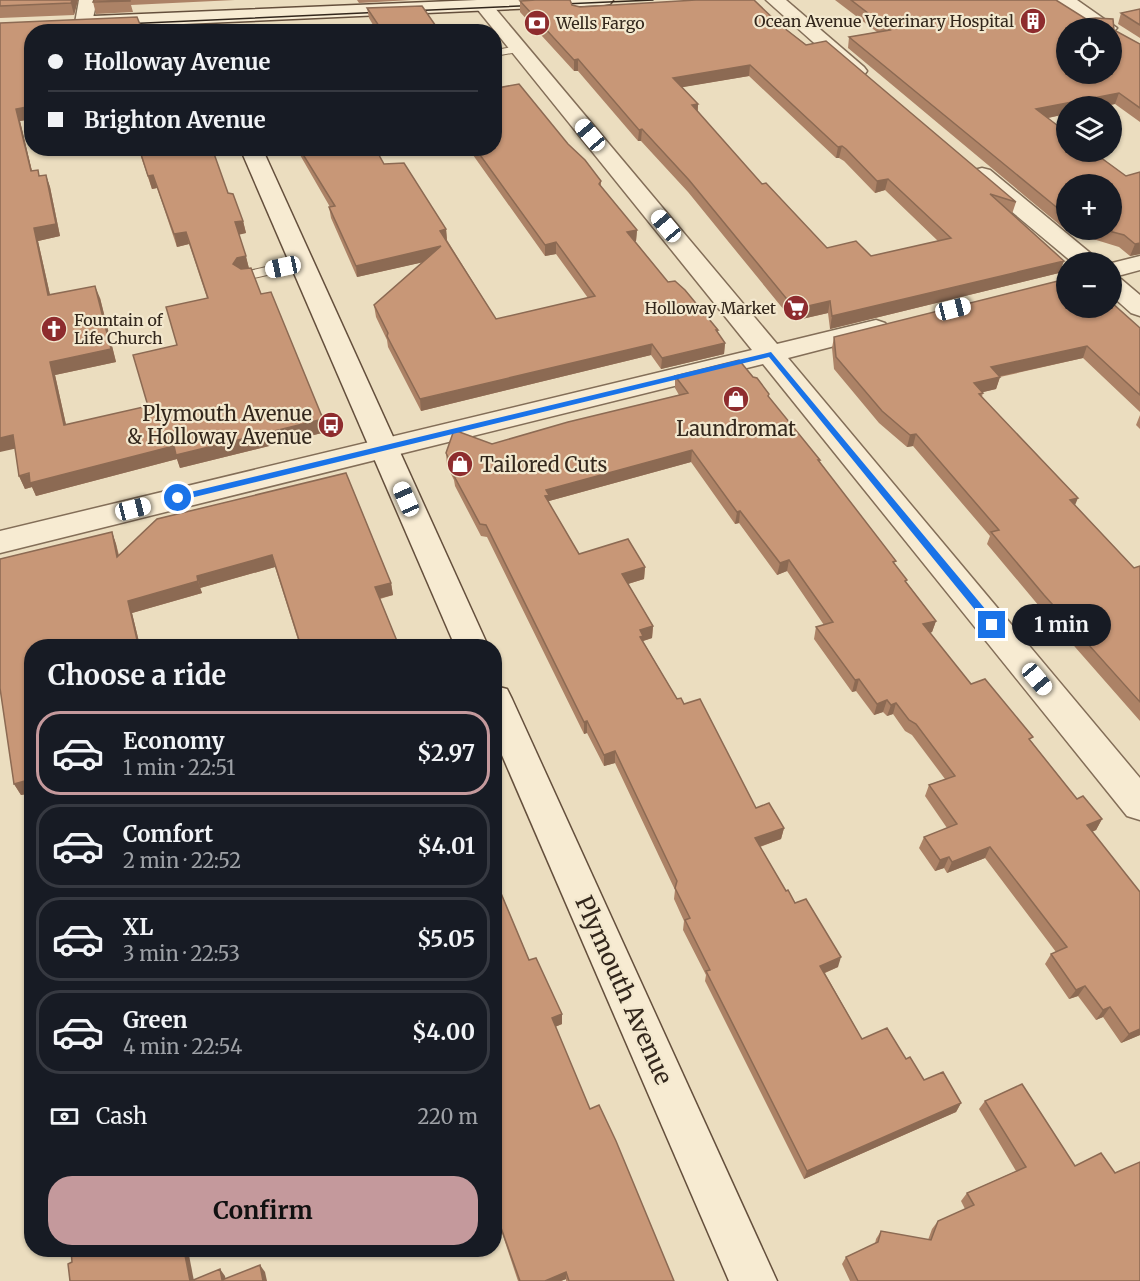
<!DOCTYPE html>
<meta charset="utf-8">
<style>
body{margin:0;font-family:Merriweather,serif;background:#242831;color:#f1f3f6;height:100vh;display:flex;flex-direction:column;font-size:22px;white-space:nowrap}
*{box-sizing:border-box;margin:0}
p{font-size:20px;color:#9ea1a6}
.icon{flex:none;width:33px;height:33px;fill:none;stroke:currentColor;stroke-width:2;stroke-linecap:round;stroke-linejoin:round}
.map{position:relative;flex:1;overflow:hidden}
.details{position:absolute;left:24px;top:639px;width:478px;height:618px;display:flex;flex-direction:column;background:#171b24;border-radius:24px;box-shadow:0 2px 4px #0004}
.details>*{flex:none}
.banner{position:absolute;left:24px;top:24px;width:478px;height:132px;border-radius:24px;box-shadow:0 2px 4px #0004;display:grid;align-content:center;height:132px;padding:0 24px;background:#171b24}
.controls{position:absolute;left:1056px;top:18px;display:grid;gap:12px}
.controls a{display:grid;place-items:center;width:66px;height:66px;border-radius:50%;background:#171b24;box-shadow:0 2px 4px #0004;font-size:30px}
.end{position:absolute;width:27px;height:27px;margin:-14px;border:8px solid #1a73e8;background:#fff;box-shadow:0 0 0 3px #fff}
.from{border-radius:50%}
.bubble{position:absolute;height:42px;border-radius:21px;background:#171b24;box-shadow:0 2px 4px #0004;font-size:20px;font-weight:700;line-height:42px;text-align:center}
.car{position:absolute;width:18px;height:36px;margin:-18px -9px;border-radius:8px;box-shadow:0 0 4px 2px #0007;background:linear-gradient(#fff 24%,#345 0 40%,#fff 0 76%,#345 0 86%,#fff 0)}
.banner b{display:flex;align-items:center;gap:21px;height:57px;font-size:22px}
.banner b+b{border-top:2px solid #363941}
.banner i{width:15px;height:15px;background:#f1f3f6}
ul{padding:0;list-style:none}
li{display:flex;align-items:center;gap:18px;height:84px;margin:0 12px 9px;padding:0 12px;border:3px solid #363941;border-radius:24px}
li div{flex:1}
li b{display:block;font-size:22px}
li em{font-style:normal;font-weight:700}
li.active{border-color:#c4999c}
li>.icon{width:54px;height:54px;stroke-width:1.5}
h2{padding:0 24px;font-size:27px;line-height:72px}
.pay{display:flex;align-items:center;gap:15px;height:66px;padding:0 24px;font-size:22px}
.pay p{margin-inline-start:auto}
.primary-button{display:flex;gap:12px;margin-top:auto;padding:12px 24px}
.primary-button a{flex:1;height:69px;border-radius:24px;background:#c4999c;color:#111;font-size:24px;font-weight:700;line-height:69px;text-align:center}
.map>svg:first-child{display:block}
</style>
<div class="map">
<svg width="1140" height="1281" viewBox="0 0 1140 1281">
<rect width="100%" height="100%" fill="#ebddbf"/>
<g fill="none" stroke-linecap="round" stroke-linejoin="round">
<g stroke="#836e58" stroke-width="2">
<g id="lane">
<path d="M519 46 523 47V51L495 56V50Z"/>
<path d="M302 259 309 263 307 266 245 280 238 276 240 273Z"/>
</g>
</g>
<g stroke="#836e58" stroke-width="3">
<g id="street">
<path d="M79 0H97L91 27H77L75 23Z"/>
<path d="M485 0 489 1 777 344 876 320 885 323 889 328 885 333 788 358 1140 778V820L1127 816 763 364 0 553V531L752 350 474 5 477 1Z"/>
<path d="M766 0H786L864 67 867 71 864 75H850Z"/>
<path d="M1055 0H1077L1117 28 1112 33V28H1096Z"/>
<path d="M982 168 990 170 1095 257 1098 262H1072L974 180 971 175 974 170Z"/>
<path d="M1140 256V270L1114 277 1121 279 1140 295V316L1131 313 1112 296V263Z"/>
</g>
</g>
<g stroke="#644f3c" stroke-width="3">
<g id="secondary">
<path d="M477 0H613L610 4 604 5 93 28 86 26 84 22 86 18 93 16Z"/>
<path d="M240 148H262L488 646H455Z"/>
<path d="M495 686 507 689 512 699 777 1281H729L495 739Z"/>
</g>
</g>
<use href="#lane" fill="#f7ebd2" fill-rule="evenodd"/>
<use href="#street" fill="#f7ebd2" fill-rule="evenodd"/>
<use href="#secondary" fill="#f7ebd2" fill-rule="evenodd"/>
<g stroke="#33271c" stroke-width="1.5">
<path d="M408 11 653 0"/>
<path d="M123 24 384 12"/>
</g>
</g>
<g fill="#ac8266" fill-rule="evenodd">
<path d="M0 0H78L74 15 0 18Z"/>
<path d="M94 0H235L131 5 133 12 96 14 93 2Z"/>
<path d="M357 0H411L359 3Z"/>
<path d="M835 0H1056L1086 19 1114 30 1140 44V122L1115 104 1104 106H1066V114L1048 118 1126 176 1140 172V254L1130 256 1119 247 1067 231 848 48 849 37 877 32ZM1066 184 1112 230H1066Z"/>
<path d="M520 1 572 5 580 7 779 24 1016 202 1012 214 1064 261 1059 273 830 329 828 313 793 321 688 192 641 141H638L578 71H574L520 12ZM749 76 836 158H839L844 161 875 193 885 190 938 241 871 256 827 248 762 184 698 112V104L682 87Z"/>
<path d="M367 8 440 32H377L369 18Z"/>
<path d="M1140 9V38L1118 24 1121 13Z"/>
<path d="M0 23 32 32V119L20 121 32 171 40 176 46 175 50 187 60 236 38 241 50 295 100 298 116 362 55 375 66 425 148 406 177 345 207 298 189 244 177 247 157 188 152 189 138 148H212L228 193 243 221 246 233 239 234 249 268 326 432 180 468 177 459 36 496 32 487 25 489 19 476 15 449Z"/>
<path d="M497 88 568 144 601 181V187L637 230 636 241H635L668 282 718 330V333L725 343 724 354 661 369 651 355 421 411 388 347 387 340 376 317 374 305 423 262 357 277 331 218 329 207H330L296 148H375L384 164 446 229 447 240 496 319 588 298 556 254 545 256 468 148H495L499 112Z"/>
<path d="M1140 328V412L1083 358 1000 377 996 389 983 392 982 397 1075 505 1134 568 1140 566V721L1039 606 987 544 990 536 913 446 907 447 879 423 834 369 832 348 834 337Z"/>
<path d="M675 376 768 397 820 462 895 565 907 583 936 621 932 632 930 633 971 684 1031 741 1077 799 1102 819 1096 830 1092 832 1140 1035 1121 1043 1103 1017 1096 1020 1078 996 1069 999 1045 964 1051 954 1056 952 985 858 947 873 944 868 935 871 919 848 924 837 947 828 925 796 929 785 945 779 912 735 905 731 893 714 887 716 883 712 874 715 856 691 852 692 814 639 816 627 824 625 787 571 777 575 739 523 735 524 691 462 549 501V503L579 554 645 567 644 579 628 584 653 626 652 638 643 641 677 699 684 704 756 808 784 828 781 839 760 847 786 891 838 967 825 973 862 1039 906 1059 924 1080 961 1103 956 1112 804 1179 705 981 706 975 683 930 684 921 674 899 675 890 615 763 604 766 587 733 584 734 487 537 481 536 455 486 454 480 447 466 446 453 492 444 679 395 675 388Z"/>
<path d="M1140 415V429L1136 425Z"/>
<path d="M346 473 391 583 393 595 380 599 399 646H290L289 643 298 640 275 567 200 588 202 593 132 613 140 646H32V793L21 795 14 784 0 688V559L112 532 116 544 119 555 157 519Z"/>
<path d="M495 867 496 881 529 960 562 1024 555 1027 590 1109 674 1281H566V1279L561 1281H518L502 1233 498 1234 495 1225Z"/>
<path d="M985 1101 1140 1281H850L842 1264 846 1257 875 1244 876 1239 881 1231 928 1240 932 1229 938 1221 965 1209 961 1201 967 1193 1016 1171 979 1109Z"/>
</g>
<g fill="#8c6a53">
<path d="M72 0H78L74 15 71 3Z"/>
<path d="M578 59V71H574V60Z"/>
<path d="M750 65 749 76 672 89 673 78Z"/>
<path d="M1119 93 1115 104 1104 106H1066V114L1033 121 1036 109Z"/>
<path d="M698 104 697 116 692 105Z"/>
<path d="M32 106V119L20 121 35 184 31 171 16 109Z"/>
<path d="M642 129 641 141H638L639 130Z"/>
<path d="M842 146 839 158H836L838 147Z"/>
<path d="M46 175 50 187 60 236 38 241 53 308 48 295 34 228Z"/>
<path d="M153 175 157 188 152 189 148 176Z"/>
<path d="M888 179 885 190 875 193 877 181Z"/>
<path d="M243 221 246 233 238 235 235 222Z"/>
<path d="M446 229 447 241 440 231Z"/>
<path d="M637 230 636 241 627 243V232Z"/>
<path d="M186 232 189 244 177 247 174 234Z"/>
<path d="M556 242V254L545 256V245Z"/>
<path d="M1140 243V254L1130 256 1135 244Z"/>
<path d="M441 246 442 258 357 277 356 266Z"/>
<path d="M246 256 249 269 240 271 233 264 237 258Z"/>
<path d="M1064 261 1059 273 830 329 832 316Z"/>
<path d="M95 286 100 298 116 362 55 375 69 438 64 425 50 362Z"/>
<path d="M830 301 828 313 793 321 795 309Z"/>
<path d="M725 343 724 354 661 369 662 358Z"/>
<path d="M652 344 651 355 421 411 420 399Z"/>
<path d="M1087 346 1083 358 987 379 991 367Z"/>
<path d="M1000 377 996 389 971 395 974 383Z"/>
<path d="M323 419 326 432 180 468 177 459 36 496 32 487 25 489 19 476Z"/>
<path d="M916 434 913 446 907 447 910 435Z"/>
<path d="M13 435 18 448 0 452V438Z"/>
<path d="M692 450 691 462 549 501V507L545 496 546 490Z"/>
<path d="M1078 498 1073 510 1070 500Z"/>
<path d="M740 511 739 523 735 524 737 512Z"/>
<path d="M112 532 116 544 121 569 117 557Z"/>
<path d="M272 555 275 567 200 588 197 576Z"/>
<path d="M789 560 787 571 777 575 780 563Z"/>
<path d="M645 567 644 579 621 586 622 574Z"/>
<path d="M198 581 202 593 132 613 140 646H132L128 601Z"/>
<path d="M391 583 393 595 377 599 375 587Z"/>
<path d="M936 621 932 632 920 636 923 624Z"/>
<path d="M653 626 652 638 643 641 639 649 640 630Z"/>
<path d="M859 679 856 691 852 692 855 680Z"/>
<path d="M887 700 883 712 874 715 877 704Z"/>
<path d="M896 703 893 714 887 716 891 705Z"/>
<path d="M587 721V733L584 734V722Z"/>
<path d="M615 751V763L604 766V755Z"/>
<path d="M32 779V793L21 795 14 784Z"/>
<path d="M1102 819 1096 830 1081 836 1087 825Z"/>
<path d="M784 828 781 839 753 849 755 838Z"/>
<path d="M990 847 985 858 947 873 952 862Z"/>
<path d="M949 857 944 868 935 871 940 860Z"/>
<path d="M841 957 838 967 817 976 820 966Z"/>
<path d="M1085 986 1078 996 1069 999 1076 990Z"/>
<path d="M1110 1007 1103 1017 1096 1020 1103 1010Z"/>
<path d="M562 1014V1024L552 1028V1018Z"/>
<path d="M1140 1029V1035L1121 1043 1129 1034Z"/>
<path d="M961 1103 956 1112 804 1179 807 1171Z"/>
<path d="M500 1225 502 1233 498 1234 497 1227Z"/>
<path d="M184 1250H188L194 1281H190Z"/>
<path d="M260 1265 265 1272 267 1281H263Z"/>
<path d="M220 1269 225 1276 226 1281H222Z"/>
<path d="M566 1272V1279L561 1281H545Z"/>
</g>
<g fill="#c89777" stroke="#8c6a53" stroke-width="1.5" fill-rule="evenodd">
<path d="M0 0H72L71 3 0 6Z"/>
<path d="M94 0H130V1L93 2Z"/>
<path d="M536 0H570L572 5 580 7 696 0H754L779 24 806 45 826 41 1016 202 990 194 1064 261 832 316 830 301 795 309 689 180 642 129 639 130 578 59 574 60 520 1ZM750 65 838 147 842 146 846 149 877 181 888 179 951 238 871 256 856 241 827 248 766 183 762 184 692 105 698 104 673 78Z"/>
<path d="M851 0H1056L1086 19 1096 18 1113 19 1114 30 1140 44V108L1119 93 1036 109 1066 132V152H1093L1126 176 1140 172V243L1135 244 1124 235 1105 230H1112V184H1066V215L849 37 890 30ZM1066 28H1112V74H1066Z"/>
<path d="M422 6 440 32H383L367 8Z"/>
<path d="M1140 9V25L1121 13Z"/>
<path d="M137 17 143 32H32V106L16 109 31 171 38 170 39 176 46 175 56 224 34 228 48 295 95 286 111 349 50 362 64 425 148 406 133 355 177 345 166 307 208 298 186 232 174 234 153 175 148 176 139 148H212L228 193 233 194 243 221 235 222 246 256 237 258 233 264 241 269 251 268 261 294 271 292 323 419 176 455 174 446 30 483 29 473 19 476 13 435 0 438V23Z"/>
<path d="M519 84 568 144 585 160 601 181 599 184 637 230 627 232 668 282 675 281 685 290 718 330H716L725 343 662 358 652 344 420 399 387 336 388 333 374 305 441 246 356 266 329 207 335 206 299 148H375L384 164 404 163 446 229 440 231 496 319 595 296 556 242 545 245 475 148H495V106L501 114 497 88Z"/>
<path d="M1066 279V308H1112V303L1140 328V395L1087 346 991 367 1000 377 974 383 983 393 979 394 1078 498 1070 500 1134 568 1140 566V702L1044 595 991 532 999 530 916 434 910 435 882 411 836 357 834 337Z"/>
<path d="M739 360 753 377 757 378 769 394 768 396 820 460H818L896 561 893 562 907 580 905 581 936 621 923 624 971 684 985 679 1033 737 1029 739 1077 799 1083 796 1102 819 1087 825 1140 892V1029L1129 1034 1110 1007 1103 1010 1085 986 1076 990 1051 954 1067 947 990 847 952 862 949 857 940 860 924 837 957 824 929 785 955 776 916 724 909 720 896 703 891 705 887 700 877 704 859 679 855 680 816 627 833 622 789 560 780 563 740 511 737 512 692 450 546 490 549 495 545 496 579 554 628 539 645 567 622 574 653 626 640 630 643 636 640 637 677 699 681 698 684 704 700 699 756 808 769 803 784 828 755 838 786 891 788 890 795 903 806 899 841 957 820 966 862 1039 887 1028 906 1059 910 1057 924 1080 943 1072 961 1103 807 1171 706 971 710 970 685 920 690 918 675 888 677 881 615 751 604 755 587 721 584 722 486 525 480 524 453 474 455 471 446 453 454 430 492 444 568 422 688 393 675 376Z"/>
<path d="M346 473 391 583 375 587 399 646H290L289 643 299 640 272 555 197 576 198 581 128 601 138 644 132 646H32V779L14 784 0 688V559L112 532 117 557 157 519Z"/>
<path d="M495 879 529 960 536 958 562 1014 552 1018 590 1109 599 1105 616 1141 674 1281H569L566 1272 545 1281H520L500 1225 497 1227 495 1220Z"/>
<path d="M31 901H32V922L30 907Z"/>
<path d="M1022 1084 1075 1166 1101 1153 1115 1173 1140 1162V1281H858L846 1257 878 1242 881 1231 931 1240 938 1221 974 1205 967 1193 1026 1167 985 1101Z"/>
<path d="M71 1250H184L190 1281H70L68 1264 72 1262Z"/>
<path d="M260 1265 263 1281H191L220 1269 222 1280Z"/>
</g>
<path fill="#1a73e8" d="M771 352 996 622V627H989L769 357 178 501 174 498 178 495Z"/>
<defs>
<g id="building-disc" transform="scale(1.35)"><circle r="9.5" fill="#8e2c2e" stroke="#f3e8ce"/><path d="M-4-6H4V6H1V3H-1V6H-4ZM-2.5-4.3h1.7v1.8h-1.7ZM.8-4.3h1.7v1.8H.8ZM-2.5-1h1.7V.8h-1.7ZM.8-1h1.7V.8H.8Z" fill="#fff"/></g>
<g id="bank-disc" transform="scale(1.35)"><circle r="9.5" fill="#8e2c2e" stroke="#f3e8ce"/><path d="M-6-4H6V4H-6ZM0-2.3a2.3 2.3 0 1 0 0 4.6a2.3 2.3 0 1 0 0-4.6Z" fill="#fff"/></g>
<g id="supermarket-disc" transform="scale(1.35)"><circle r="9.5" fill="#8e2c2e" stroke="#f3e8ce"/><path d="M-6-5.5h2.5l.6 2H6L4.5 2H-2.5L-4.4-4H-6ZM-1.5 3.2a1.3 1.3 0 1 0 .1 0ZM3 3.2a1.3 1.3 0 1 0 .1 0Z" fill="#fff"/></g>
<g id="church-disc" transform="scale(1.35)"><circle r="9.5" fill="#8e2c2e" stroke="#f3e8ce"/><path d="M-1.2-6h2.4v3.5h3.3v2.4h-3.3V6h-2.4V-.1h-3.3v-2.4h3.3Z" fill="#fff"/></g>
<g id="shop-disc" transform="scale(1.35)"><circle r="9.5" fill="#8e2c2e" stroke="#f3e8ce"/><path d="M-5-2.5h2.3a2.7 3.5 0 0 1 5.4 0H5L5.5 6h-11ZM-1.5-2.5h3a1.5 2.3 0 0 0-3 0Z" fill="#fff"/></g>
<g id="bus-disc" transform="scale(1.35)"><circle r="9.5" fill="#8e2c2e" stroke="#f3e8ce"/><path d="M-5-6H5V4H4V6H2V4H-2V6H-4V4H-5ZM-3.5-4V0h7V-4ZM-3.5 1.2v1.5H-2V1.2ZM2 1.2v1.5H3.5V1.2Z" fill="#fff"/></g>
</defs>
<g fill-rule="evenodd">
<use href="#building-disc" x="1033" y="21"/>
<use href="#bank-disc" x="537" y="23"/>
<use href="#supermarket-disc" x="796" y="308"/>
<use href="#church-disc" x="54" y="329"/>
<use href="#shop-disc" x="736" y="399"/>
<use href="#bus-disc" x="331" y="425"/>
<use href="#shop-disc" x="460" y="464"/>
</g>
<g text-anchor="middle" dominant-baseline="central" stroke-width="4.5" stroke-linejoin="round" paint-order="stroke">
<g font-size="16" fill="#33271c" stroke="#f3e8ce" text-anchor="end">
<text x="1014" y="21">Ocean Avenue Veterinary Hospital</text>
<text x="556" y="23" text-anchor="start">Wells Fargo</text>
<text x="776" y="308">Holloway Market</text>
<text x="74" y="320" text-anchor="start">Fountain of<tspan x="74" dy="18">Life Church</tspan></text>
</g>
<g font-size="20" fill="#33271c" stroke="#f3e8ce" text-anchor="end">
<text x="312" y="413">Plymouth Avenue<tspan x="312" dy="23">&amp; Holloway Avenue</tspan></text>
<text x="736" y="428" text-anchor="middle">Laundromat</text>
<text x="480" y="464" text-anchor="start">Tailored Cuts</text>
</g>
<g font-size="24" fill="#33271c" stroke="#f3e8ce">
<text transform="translate(624 990) rotate(66)">Plymouth Avenue</text>
</g>
</g>
</svg>
<div class="controls">
<a><svg class="icon" aria-label="locate" viewBox="0 0 24 24"><circle cx="12" cy="12" r="6"/><path d="M12 2v4M12 18v4M2 12h4M18 12h4"/></svg></a>
<a><svg class="icon" aria-label="layers" viewBox="0 0 24 24"><path d="M12 4l9 5-9 5-9-5zM3 14l9 5 9-5"/></svg></a>
<a>+</a>
<a>−</a>
</div>
<i class="end from" style="left:178px;top:498px"></i>
<i class="end" style="left:992px;top:625px"></i>
<div class="bubble" style="left:1012px;top:604px;width:99px">1 min</div>
<i class="car" style="left:590px;top:135px;rotate:320deg"></i>
<i class="car" style="left:666px;top:226px;rotate:320deg"></i>
<i class="car" style="left:283px;top:267px;rotate:258deg"></i>
<i class="car" style="left:953px;top:309px;rotate:76deg"></i>
<i class="car" style="left:406px;top:499px;rotate:336deg"></i>
<i class="car" style="left:133px;top:509px;rotate:76deg"></i>
<i class="car" style="left:1037px;top:679px;rotate:140deg"></i>
<div class="banner">
<b><i class="from"></i>Holloway Avenue</b>
<b><i></i>Brighton Avenue</b>
</div>
<section class="details">
<h2>Choose a ride</h2>
<ul>
<li class="active"><svg class="icon" aria-label="car" viewBox="0 0 24 24"><path d="M5 17H2v-5l4-1 3-4h7l3 4 3 1v5h-3M9 17h6M6 11h13"/><circle cx="7" cy="17" r="2"/><circle cx="17" cy="17" r="2"/></svg><div><b>Economy</b><p>1 min · 22:51</p></div><em>$2.97</em></li>
<li><svg class="icon" aria-label="car" viewBox="0 0 24 24"><path d="M5 17H2v-5l4-1 3-4h7l3 4 3 1v5h-3M9 17h6M6 11h13"/><circle cx="7" cy="17" r="2"/><circle cx="17" cy="17" r="2"/></svg><div><b>Comfort</b><p>2 min · 22:52</p></div><em>$4.01</em></li>
<li><svg class="icon" aria-label="car" viewBox="0 0 24 24"><path d="M5 17H2v-5l4-1 3-4h7l3 4 3 1v5h-3M9 17h6M6 11h13"/><circle cx="7" cy="17" r="2"/><circle cx="17" cy="17" r="2"/></svg><div><b>XL</b><p>3 min · 22:53</p></div><em>$5.05</em></li>
<li><svg class="icon" aria-label="car" viewBox="0 0 24 24"><path d="M5 17H2v-5l4-1 3-4h7l3 4 3 1v5h-3M9 17h6M6 11h13"/><circle cx="7" cy="17" r="2"/><circle cx="17" cy="17" r="2"/></svg><div><b>Green</b><p>4 min · 22:54</p></div><em>$4.00</em></li>
</ul>
<div class="pay"><svg class="icon" aria-label="cash" viewBox="0 0 24 24"><path d="M3 7h18v10H3z"/><circle cx="12" cy="12" r="2"/></svg>Cash<p>220 m</p></div>
<div class="primary-button"><a>Confirm</a></div>
</section>
</div>
